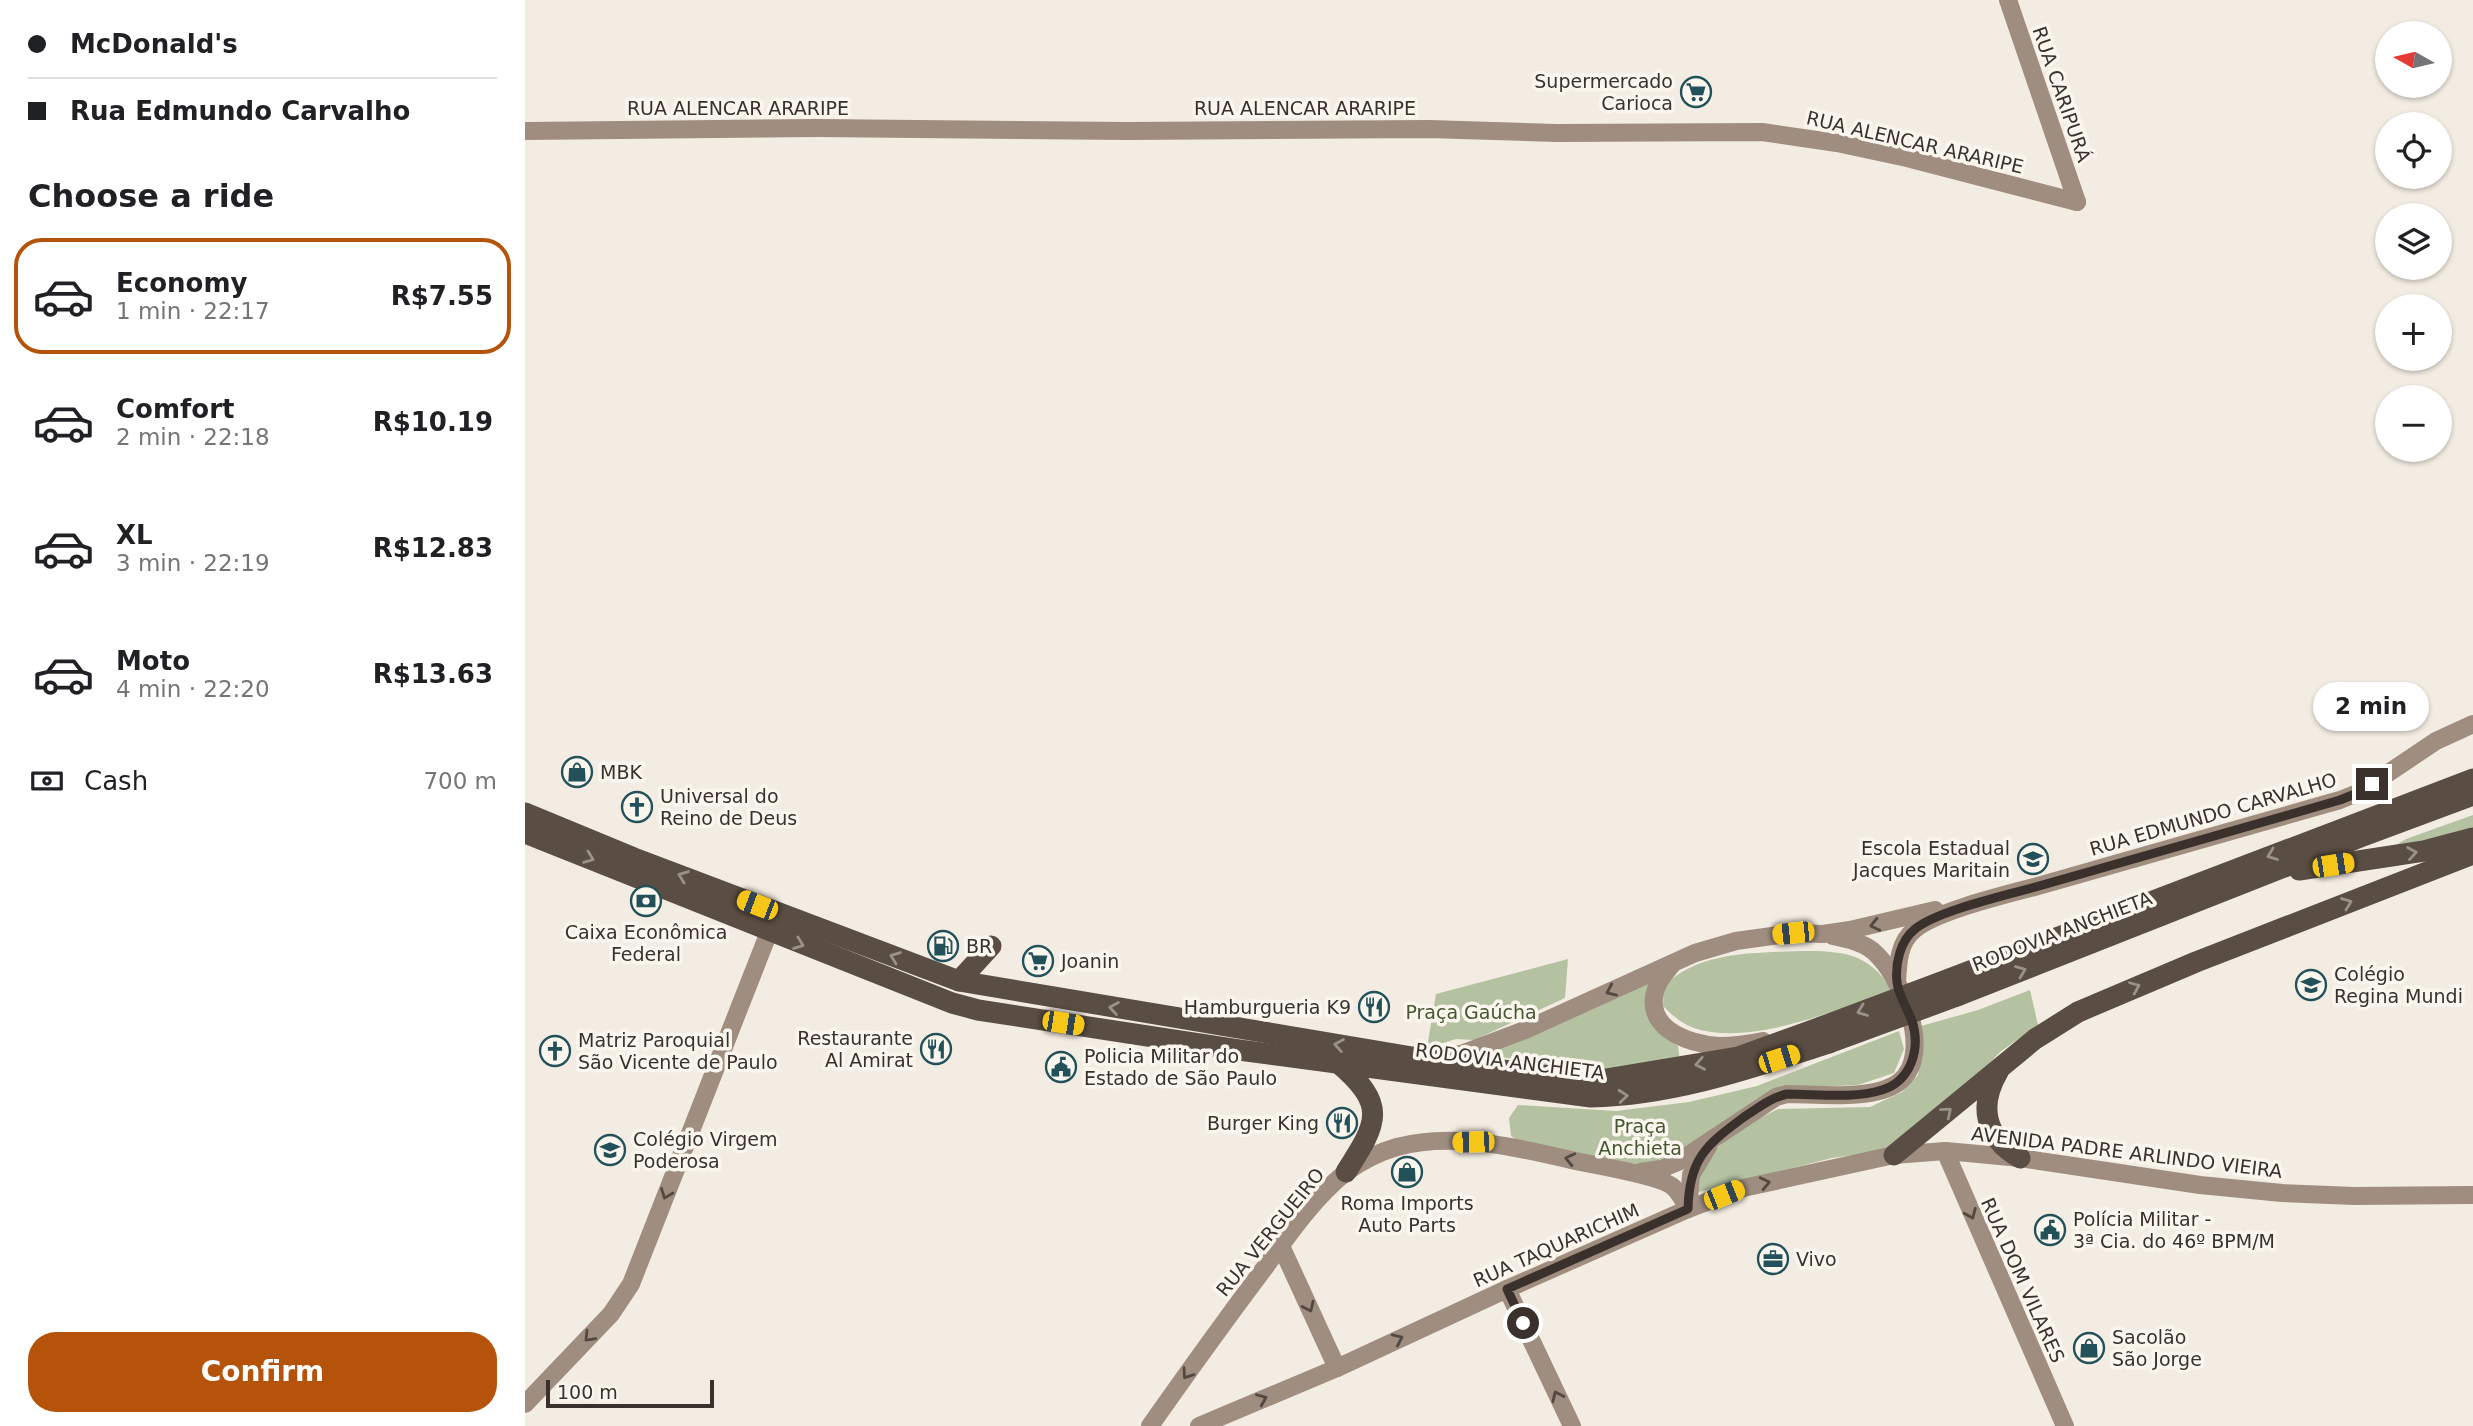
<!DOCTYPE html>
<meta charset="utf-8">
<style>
body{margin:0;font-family:"DejaVu Sans",sans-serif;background:#f2f2f2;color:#202124;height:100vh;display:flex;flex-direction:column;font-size:26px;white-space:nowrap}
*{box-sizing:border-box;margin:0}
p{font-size:23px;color:#757577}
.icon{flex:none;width:38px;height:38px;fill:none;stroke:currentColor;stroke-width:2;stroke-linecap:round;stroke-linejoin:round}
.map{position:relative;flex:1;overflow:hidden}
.details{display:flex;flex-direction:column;background:#fff;width:525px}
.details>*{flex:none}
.top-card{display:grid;align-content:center;height:154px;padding:0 28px;background:#fff}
.needle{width:46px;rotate:278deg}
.fabs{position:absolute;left:1850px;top:21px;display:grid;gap:14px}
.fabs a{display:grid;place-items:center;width:77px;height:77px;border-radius:50%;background:#fff;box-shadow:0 2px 5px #0004;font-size:35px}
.scale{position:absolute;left:21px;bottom:18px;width:168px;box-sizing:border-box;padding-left:7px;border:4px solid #3a312c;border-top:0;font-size:19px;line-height:24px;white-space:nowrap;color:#3a312c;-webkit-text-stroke:5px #faf6ee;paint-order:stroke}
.end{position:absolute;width:32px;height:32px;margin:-16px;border:9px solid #3a312c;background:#fff;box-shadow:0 0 0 4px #fff}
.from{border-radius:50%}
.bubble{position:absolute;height:49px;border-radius:24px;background:#fff;box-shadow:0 2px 5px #0004;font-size:23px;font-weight:600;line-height:49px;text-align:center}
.car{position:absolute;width:21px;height:42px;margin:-21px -10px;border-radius:9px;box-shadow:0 0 5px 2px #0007;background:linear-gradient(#f5c518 24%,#345 0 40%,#f5c518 0 76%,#345 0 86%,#f5c518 0)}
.top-card b{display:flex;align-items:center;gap:24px;height:66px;font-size:26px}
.top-card b+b{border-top:2px solid #e0e0e0}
.top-card i{width:18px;height:18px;background:#202124}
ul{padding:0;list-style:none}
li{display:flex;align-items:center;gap:21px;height:116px;margin:0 14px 10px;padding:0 14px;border:4px solid transparent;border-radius:28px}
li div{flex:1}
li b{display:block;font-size:26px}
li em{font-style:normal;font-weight:600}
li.active{border-color:#b45309}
li>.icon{width:63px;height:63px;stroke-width:1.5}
h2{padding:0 28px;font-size:32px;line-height:84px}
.pay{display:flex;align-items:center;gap:18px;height:77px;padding:0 28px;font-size:26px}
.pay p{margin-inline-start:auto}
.cta{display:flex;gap:14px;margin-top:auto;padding:14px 28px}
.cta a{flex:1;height:80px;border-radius:28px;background:#b45309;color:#fff;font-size:28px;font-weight:600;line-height:80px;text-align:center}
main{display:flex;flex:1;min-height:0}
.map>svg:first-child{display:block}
</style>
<main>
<section class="details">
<div class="top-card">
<b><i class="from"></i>McDonald's</b>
<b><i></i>Rua Edmundo Carvalho</b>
</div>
<h2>Choose a ride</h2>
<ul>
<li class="active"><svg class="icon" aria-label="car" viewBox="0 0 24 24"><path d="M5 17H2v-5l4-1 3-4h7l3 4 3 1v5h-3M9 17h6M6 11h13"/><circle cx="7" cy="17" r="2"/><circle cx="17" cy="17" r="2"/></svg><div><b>Economy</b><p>1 min · 22:17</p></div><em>R$7.55</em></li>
<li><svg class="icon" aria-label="car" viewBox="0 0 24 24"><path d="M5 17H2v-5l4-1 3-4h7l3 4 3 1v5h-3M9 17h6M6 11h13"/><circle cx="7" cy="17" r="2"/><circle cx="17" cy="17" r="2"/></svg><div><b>Comfort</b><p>2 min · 22:18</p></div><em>R$10.19</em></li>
<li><svg class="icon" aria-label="car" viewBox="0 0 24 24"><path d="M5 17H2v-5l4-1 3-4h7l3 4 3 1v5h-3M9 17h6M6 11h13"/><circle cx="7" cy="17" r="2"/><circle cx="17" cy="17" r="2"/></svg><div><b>XL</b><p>3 min · 22:19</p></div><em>R$12.83</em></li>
<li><svg class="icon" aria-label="car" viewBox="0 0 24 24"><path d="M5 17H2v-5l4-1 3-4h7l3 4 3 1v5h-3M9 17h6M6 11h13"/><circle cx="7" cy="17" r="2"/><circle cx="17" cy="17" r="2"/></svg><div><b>Moto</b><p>4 min · 22:20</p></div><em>R$13.63</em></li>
</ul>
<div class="pay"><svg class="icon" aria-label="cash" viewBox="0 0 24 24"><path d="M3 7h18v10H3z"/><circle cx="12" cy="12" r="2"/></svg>Cash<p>700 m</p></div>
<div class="cta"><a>Confirm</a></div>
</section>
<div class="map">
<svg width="1948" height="1426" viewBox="0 0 1948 1426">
<rect width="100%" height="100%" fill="#f3ece2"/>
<g fill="#b4c2a2">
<path d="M1948 815V828L1891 844 1871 845 1881 839Z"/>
<path d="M1275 951C1317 951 1343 952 1367 990L1363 993C1309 1010 1225 1047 1169 1028 1157 1024 1147 1015 1138 1006L1139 986C1174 951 1229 953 1275 951Z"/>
<path d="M1043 959 1040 998 949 1040 931 1039 902 1048 911 994Z"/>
<path d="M1124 979 1122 996 1129 1028 1153 1046 1155 1061 1084 1073 1039 1068 960 1054Z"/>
<path d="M1505 990 1513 1025 1475 1052 1444 1085 1370 1149 1307 1158 1170 1193 1171 1176 1183 1157 1201 1139 1227 1122 1253 1109 1345 1107 1377 1092 1393 1075 1397 1052 1396 1026 1453 1010Z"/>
<path d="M1374 1031 1379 1049 1369 1073 1333 1085 1252 1089 1186 1134 1124 1165H1098L996 1143 986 1136 984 1118 993 1105 1091 1111 1164 1102 1232 1086Z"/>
</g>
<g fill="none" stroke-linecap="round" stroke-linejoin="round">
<g stroke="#9f8d7f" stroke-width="18">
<path d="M1483 0 1552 202"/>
<path d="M0 131 292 128 602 131 904 129 1031 133 1237 132 1312 143 1382 158 1552 202"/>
<path d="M1146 966C1142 971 1136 977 1133 984 1114 1026 1161 1044 1194 1046 1209 1046 1224 1044 1238 1041"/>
<path d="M1372 984C1373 965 1373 943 1389 930 1411 911 1483 894 1513 886 1614 857 1714 829 1815 800L1835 792 1911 741 1948 724"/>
<path d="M911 1059 939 1053 1000 1030 1170 953 1211 941 1268 933 1298 934 1325 930 1410 910"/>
<path d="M1420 1151 1540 1426"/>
<path d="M1115 1172 1136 1169 1153 1162 1251 1097 1262 1094C1292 1094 1349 1101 1374 1082 1410 1054 1376 975 1348 951 1337 942 1322 939 1308 936"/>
<path d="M1163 1209 1166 1175 1184 1145"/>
<path d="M756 1246 812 1368"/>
<path d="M982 1289 1047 1426"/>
<path d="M0 1404 86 1314 106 1284 244 932"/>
<path d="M625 1426C663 1372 701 1319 741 1266 764 1234 789 1198 820 1173 835 1162 854 1152 872 1147 928 1132 991 1147 1046 1160 1067 1165 1135 1175 1148 1187 1155 1193 1159 1202 1163 1209"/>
<path d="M674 1426 812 1368 982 1289 1163 1209 1218 1188 1369 1155 1420 1151 1443 1153 1495 1158 1675 1185 1757 1193 1829 1196 1948 1195"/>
</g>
<g stroke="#5a4d43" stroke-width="21">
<path d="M0 813 109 858 434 981 905 1060 1016 1075 1081 1079 1213 1057 1296 1027"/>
<path d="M0 833 427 1003 453 1010 714 1050 1066 1097C1149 1095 1226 1068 1304 1043"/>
<path d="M1774 870 1899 851 1948 838"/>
<path d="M1424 979 1948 779"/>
<path d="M434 981 466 946"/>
<path d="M1432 996 1838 836 1948 795"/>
<path d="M812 1062C863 1105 853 1122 821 1172"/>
<path d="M1473 1072C1453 1106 1460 1138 1495 1158"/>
<path d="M1369 1155 1510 1039 1553 1012 1671 962 1948 854"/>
</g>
<g stroke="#5a4d43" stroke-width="21">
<path d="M1296 1027 1424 979"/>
<path d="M1304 1043 1432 996"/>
</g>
</g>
<defs><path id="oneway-chevron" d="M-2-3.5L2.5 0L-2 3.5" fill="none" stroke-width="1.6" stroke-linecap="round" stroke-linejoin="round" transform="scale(1.75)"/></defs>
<g stroke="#9a9187">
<use href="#oneway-chevron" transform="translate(1887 853) rotate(-9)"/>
<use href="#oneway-chevron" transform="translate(1747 855) rotate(159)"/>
<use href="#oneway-chevron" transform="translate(64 858) rotate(21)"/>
<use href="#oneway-chevron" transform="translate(158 876) rotate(-159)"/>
<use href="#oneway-chevron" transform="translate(1822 903) rotate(-21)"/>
<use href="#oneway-chevron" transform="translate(274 944) rotate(21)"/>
<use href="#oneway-chevron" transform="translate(370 957) rotate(-159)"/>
<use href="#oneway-chevron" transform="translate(1496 971) rotate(-21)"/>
<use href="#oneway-chevron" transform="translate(1610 987) rotate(-23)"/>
<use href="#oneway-chevron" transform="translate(589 1008) rotate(-171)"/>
<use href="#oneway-chevron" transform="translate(1337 1011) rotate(159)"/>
<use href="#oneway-chevron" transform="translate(814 1045) rotate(-170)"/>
<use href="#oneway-chevron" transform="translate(1175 1064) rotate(169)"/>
<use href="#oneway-chevron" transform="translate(1098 1096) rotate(-5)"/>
<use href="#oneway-chevron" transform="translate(1422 1112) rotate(-40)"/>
</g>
<g stroke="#534841">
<use href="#oneway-chevron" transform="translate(1350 925) rotate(167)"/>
<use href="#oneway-chevron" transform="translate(1086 991) rotate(156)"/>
<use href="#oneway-chevron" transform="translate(1045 1159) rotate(-167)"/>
<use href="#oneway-chevron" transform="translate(1240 1183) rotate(-13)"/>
<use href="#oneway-chevron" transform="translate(141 1194) rotate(111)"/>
<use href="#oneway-chevron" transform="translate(1446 1214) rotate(67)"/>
<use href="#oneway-chevron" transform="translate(784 1307) rotate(65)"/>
<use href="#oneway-chevron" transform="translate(64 1337) rotate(134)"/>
<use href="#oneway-chevron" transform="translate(873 1339) rotate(-25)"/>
<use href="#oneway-chevron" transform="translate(662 1374) rotate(125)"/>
<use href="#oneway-chevron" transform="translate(1032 1396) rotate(-115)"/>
<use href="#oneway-chevron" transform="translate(737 1399) rotate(-23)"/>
</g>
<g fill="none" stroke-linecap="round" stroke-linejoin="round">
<path stroke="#3a312c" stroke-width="9" d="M998 1323 982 1289 1163 1209C1164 1159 1181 1145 1219 1117 1233 1108 1245 1098 1262 1094 1292 1094 1328 1099 1357 1090 1386 1081 1396 1049 1387 1021 1383 1009 1373 995 1372 982 1370 964 1375 941 1390 929 1414 910 1483 895 1514 886 1615 857 1715 829 1815 800L1835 792 1847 784"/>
</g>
<defs>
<g id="supermarket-ring" transform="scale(1.575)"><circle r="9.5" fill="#faf6ee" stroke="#23515a" stroke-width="1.5"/><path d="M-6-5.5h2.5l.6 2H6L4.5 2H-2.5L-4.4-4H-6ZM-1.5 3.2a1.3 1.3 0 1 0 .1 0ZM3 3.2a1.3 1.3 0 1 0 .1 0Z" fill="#23515a"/></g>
<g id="shop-ring" transform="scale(1.575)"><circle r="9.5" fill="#faf6ee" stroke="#23515a" stroke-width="1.5"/><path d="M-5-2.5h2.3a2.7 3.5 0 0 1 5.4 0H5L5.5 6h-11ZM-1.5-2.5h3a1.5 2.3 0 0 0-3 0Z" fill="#23515a"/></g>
<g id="church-ring" transform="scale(1.575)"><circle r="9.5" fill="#faf6ee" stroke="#23515a" stroke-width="1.5"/><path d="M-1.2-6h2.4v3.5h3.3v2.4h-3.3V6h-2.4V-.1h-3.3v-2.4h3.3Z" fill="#23515a"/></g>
<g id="school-ring" transform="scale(1.575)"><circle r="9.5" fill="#faf6ee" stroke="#23515a" stroke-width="1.5"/><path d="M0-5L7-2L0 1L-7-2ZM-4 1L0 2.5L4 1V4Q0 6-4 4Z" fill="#23515a"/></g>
<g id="bank-ring" transform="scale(1.575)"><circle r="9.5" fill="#faf6ee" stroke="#23515a" stroke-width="1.5"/><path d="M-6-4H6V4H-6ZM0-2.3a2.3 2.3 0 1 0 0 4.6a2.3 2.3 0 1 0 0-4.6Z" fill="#23515a"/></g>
<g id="fuel-ring" transform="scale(1.575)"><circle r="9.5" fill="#faf6ee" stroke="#23515a" stroke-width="1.5"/><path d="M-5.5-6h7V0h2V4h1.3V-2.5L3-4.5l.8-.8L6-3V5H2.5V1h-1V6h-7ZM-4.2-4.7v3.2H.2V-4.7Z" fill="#23515a"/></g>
<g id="restaurant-ring" transform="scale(1.575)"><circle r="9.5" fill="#faf6ee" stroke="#23515a" stroke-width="1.5"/><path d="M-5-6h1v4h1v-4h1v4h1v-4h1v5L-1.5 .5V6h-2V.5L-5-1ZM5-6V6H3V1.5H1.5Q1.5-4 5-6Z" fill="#23515a"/></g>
<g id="civic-ring" transform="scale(1.575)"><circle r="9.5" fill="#faf6ee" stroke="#23515a" stroke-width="1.5"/><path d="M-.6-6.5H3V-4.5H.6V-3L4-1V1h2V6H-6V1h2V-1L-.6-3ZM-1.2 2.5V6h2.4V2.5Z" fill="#23515a"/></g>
<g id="office-ring" transform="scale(1.575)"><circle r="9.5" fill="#faf6ee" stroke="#23515a" stroke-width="1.5"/><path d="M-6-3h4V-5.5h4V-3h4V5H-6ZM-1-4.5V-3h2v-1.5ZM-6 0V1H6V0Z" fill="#23515a"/></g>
</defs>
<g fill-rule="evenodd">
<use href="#supermarket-ring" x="1171" y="92"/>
<use href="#shop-ring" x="52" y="772"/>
<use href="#church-ring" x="112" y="807"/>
<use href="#school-ring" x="1508" y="859"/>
<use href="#bank-ring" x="121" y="901"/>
<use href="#fuel-ring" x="418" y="946"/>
<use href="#supermarket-ring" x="513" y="961"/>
<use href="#school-ring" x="1786" y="985"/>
<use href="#restaurant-ring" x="849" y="1007"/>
<use href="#restaurant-ring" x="411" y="1049"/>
<use href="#church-ring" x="30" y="1051"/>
<use href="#civic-ring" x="536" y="1067"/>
<use href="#restaurant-ring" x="817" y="1123"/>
<use href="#school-ring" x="85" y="1150"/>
<use href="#shop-ring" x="882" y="1172"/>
<use href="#civic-ring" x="1525" y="1230"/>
<use href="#office-ring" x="1248" y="1259"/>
<use href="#shop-ring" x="1564" y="1348"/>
</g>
<g text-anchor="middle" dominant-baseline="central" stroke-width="7" stroke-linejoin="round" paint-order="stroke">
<g font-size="19" fill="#3a312c" stroke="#faf6ee" text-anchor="start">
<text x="1148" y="81" text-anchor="end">Supermercado<tspan x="1148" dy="22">Carioca</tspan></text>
<text x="75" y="772">MBK</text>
<text x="135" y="796">Universal do<tspan x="135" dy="22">Reino de Deus</tspan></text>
<text x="1485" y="848" text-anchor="end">Escola Estadual<tspan x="1485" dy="22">Jacques Maritain</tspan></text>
<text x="121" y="932" text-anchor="middle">Caixa Econômica<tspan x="121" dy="22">Federal</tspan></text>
<text x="441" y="946">BR</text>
<text x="536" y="961">Joanin</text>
<text x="1809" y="974">Colégio<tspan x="1809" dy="22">Regina Mundi</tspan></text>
<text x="826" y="1007" text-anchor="end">Hamburgueria K9</text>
<text x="388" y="1038" text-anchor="end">Restaurante<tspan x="388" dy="22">Al Amirat</tspan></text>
<text x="53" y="1040">Matriz Paroquial<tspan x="53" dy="22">São Vicente de Paulo</tspan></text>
<text x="559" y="1056">Policia Militar do<tspan x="559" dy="22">Estado de São Paulo</tspan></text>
<text x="794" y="1123" text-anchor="end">Burger King</text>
<text x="108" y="1139">Colégio Virgem<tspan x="108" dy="22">Poderosa</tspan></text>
<text x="882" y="1203" text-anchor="middle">Roma Imports<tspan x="882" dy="22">Auto Parts</tspan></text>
<text x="1548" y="1219">Polícia Militar -<tspan x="1548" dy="22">3ª Cia. do 46º BPM/M</tspan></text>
<text x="1271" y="1259">Vivo</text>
<text x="1587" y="1337">Sacolão<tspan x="1587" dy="22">São Jorge</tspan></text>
</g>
<g font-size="19" fill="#3a312c" stroke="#faf6ee">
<text transform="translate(1537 94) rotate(71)">RUA CARIPURÁ</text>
<text x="213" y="108">RUA ALENCAR ARARIPE</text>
<text x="780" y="108">RUA ALENCAR ARARIPE</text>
<text transform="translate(1390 142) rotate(13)">RUA ALENCAR ARARIPE</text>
<text transform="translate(1688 814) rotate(-16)">RUA EDMUNDO CARVALHO</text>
<text transform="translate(1537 931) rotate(-21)">RODOVIA ANCHIETA</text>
<text transform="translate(985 1061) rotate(7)">RODOVIA ANCHIETA</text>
<text transform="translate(1602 1152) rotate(7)">AVENIDA PADRE ARLINDO VIEIRA</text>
<text transform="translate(745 1232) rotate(-51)">RUA VERGUEIRO</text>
<text transform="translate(1031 1245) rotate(-24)">RUA TAQUARICHIM</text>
<text transform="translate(1498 1280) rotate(66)">RUA DOM VILARES</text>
</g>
<g font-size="19" fill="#455730" stroke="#faf6ee">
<text x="946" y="1012">Praça Gaúcha</text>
<text x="1115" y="1126">Praça<tspan x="1115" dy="22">Anchieta</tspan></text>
</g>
</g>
</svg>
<div class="fabs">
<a><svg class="needle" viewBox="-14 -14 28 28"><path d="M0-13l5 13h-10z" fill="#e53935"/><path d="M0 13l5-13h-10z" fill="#757577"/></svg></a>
<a><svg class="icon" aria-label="locate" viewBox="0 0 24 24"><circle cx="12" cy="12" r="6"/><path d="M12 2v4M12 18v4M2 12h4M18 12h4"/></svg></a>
<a><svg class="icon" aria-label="layers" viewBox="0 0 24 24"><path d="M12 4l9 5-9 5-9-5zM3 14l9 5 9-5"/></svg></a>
<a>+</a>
<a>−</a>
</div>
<div class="scale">100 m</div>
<i class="end from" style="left:998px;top:1323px"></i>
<i class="end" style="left:1847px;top:784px"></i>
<div class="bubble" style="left:1788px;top:682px;width:116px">2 min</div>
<i class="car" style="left:1808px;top:865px;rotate:81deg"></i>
<i class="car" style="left:232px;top:905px;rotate:291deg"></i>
<i class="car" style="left:1268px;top:933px;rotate:264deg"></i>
<i class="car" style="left:538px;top:1023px;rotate:99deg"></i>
<i class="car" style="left:1254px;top:1059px;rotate:72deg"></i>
<i class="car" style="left:948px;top:1142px;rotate:269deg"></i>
<i class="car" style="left:1199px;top:1195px;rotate:68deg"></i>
</div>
</main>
